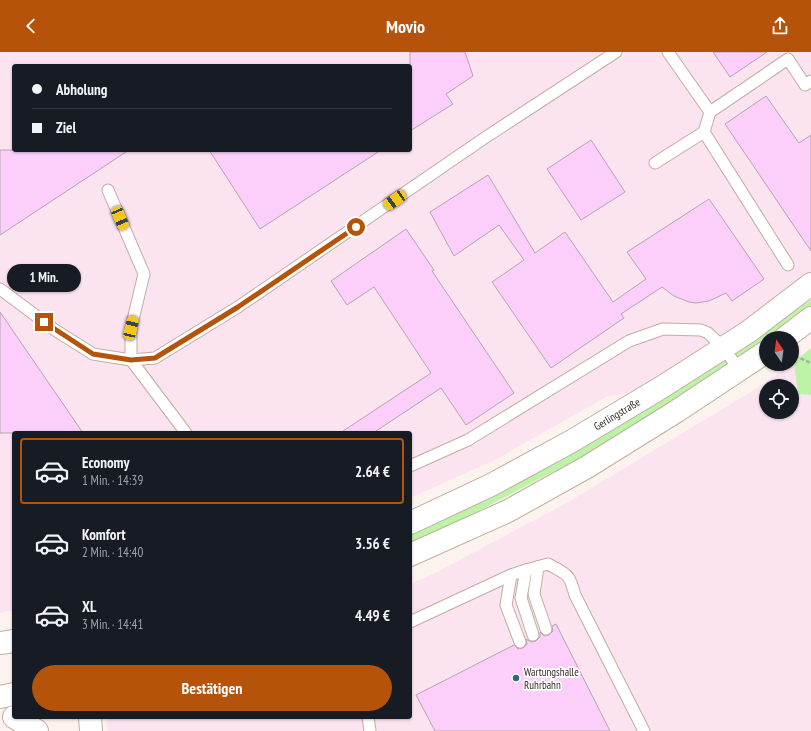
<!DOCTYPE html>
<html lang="de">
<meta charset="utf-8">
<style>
body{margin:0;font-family:"PT Sans Narrow",sans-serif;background:#242831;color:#f1f3f6;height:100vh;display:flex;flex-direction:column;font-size:15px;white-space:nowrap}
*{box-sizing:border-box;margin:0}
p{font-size:13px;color:#9ea1a6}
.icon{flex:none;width:22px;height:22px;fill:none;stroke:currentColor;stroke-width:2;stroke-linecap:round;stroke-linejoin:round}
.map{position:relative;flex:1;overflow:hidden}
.details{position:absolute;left:12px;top:379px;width:400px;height:288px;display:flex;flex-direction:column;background:#171b24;border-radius:4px;box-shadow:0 1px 3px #0004}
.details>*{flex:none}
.top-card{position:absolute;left:12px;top:12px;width:400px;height:88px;border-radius:4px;box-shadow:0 1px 3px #0004;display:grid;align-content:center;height:88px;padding:0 20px;background:#171b24}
.needle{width:26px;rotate:347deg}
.tools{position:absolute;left:759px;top:279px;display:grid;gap:8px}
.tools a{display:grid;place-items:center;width:40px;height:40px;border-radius:50%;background:#171b24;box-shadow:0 1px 3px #0004;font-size:20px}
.end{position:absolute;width:18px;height:18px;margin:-9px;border:5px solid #b45309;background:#fff;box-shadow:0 0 0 2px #fff}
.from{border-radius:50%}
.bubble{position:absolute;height:28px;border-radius:14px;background:#171b24;box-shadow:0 1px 3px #0004;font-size:13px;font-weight:800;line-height:28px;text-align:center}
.car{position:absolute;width:12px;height:24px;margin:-12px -6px;border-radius:5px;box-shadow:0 0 3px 1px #0007;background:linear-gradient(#f5c518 24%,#345 0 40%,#f5c518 0 76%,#345 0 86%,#f5c518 0)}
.top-card b{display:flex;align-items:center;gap:14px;height:38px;font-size:15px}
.top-card b+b{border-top:1px solid #363941}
.top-card i{width:10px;height:10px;background:#f1f3f6}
ul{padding:7px 0 0;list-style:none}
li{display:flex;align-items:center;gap:12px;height:66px;margin:0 8px 6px;padding:0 12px;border:2px solid transparent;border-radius:4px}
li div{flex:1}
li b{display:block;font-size:15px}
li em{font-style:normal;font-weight:800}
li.current{border-color:#b45309}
li>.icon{width:36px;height:36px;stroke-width:1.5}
.action{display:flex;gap:8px;margin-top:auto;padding:8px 20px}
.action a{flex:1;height:46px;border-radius:24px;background:#b45309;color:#fff;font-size:16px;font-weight:800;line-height:46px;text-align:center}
header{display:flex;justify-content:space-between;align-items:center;height:52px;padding:0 20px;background:#b45309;color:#fff;font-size:18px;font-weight:800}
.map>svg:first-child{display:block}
</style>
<header><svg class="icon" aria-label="back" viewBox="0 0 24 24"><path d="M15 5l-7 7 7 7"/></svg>Movio<svg class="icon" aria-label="share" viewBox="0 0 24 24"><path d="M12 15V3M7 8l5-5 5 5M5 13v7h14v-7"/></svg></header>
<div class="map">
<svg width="811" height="679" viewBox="0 0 811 679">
<rect width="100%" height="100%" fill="#fdf3ee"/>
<g fill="#fbe4f0" fill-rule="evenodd">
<path d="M0 0H811V232L662 334 606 345 495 408 410 446V381H14V558L0 561ZM14 14H410V98H14Z"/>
<path d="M794 310 811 316V679H108L106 671 107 665H410V532L437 520 570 449 754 338ZM766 334H792V360H766Z"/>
</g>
<g fill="#bcf3a7">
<path d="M811 248V256L807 260 770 286H766V289L758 295 669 352 583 404 410 495V483L750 289Z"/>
<path d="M811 296V343L798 342 794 310Z"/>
</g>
<g fill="#fbcffa" stroke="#b6a4b5">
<path d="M410 0H465L473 24 446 42 453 52 410 79Z"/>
<path d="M713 0H767L730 25Z"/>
<path d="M766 44 799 91 811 83V199L725 72Z"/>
<path d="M591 88 625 140 581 168 547 117Z"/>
<path d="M0 98H129L0 183Z"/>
<path d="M209 98H381L260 177Z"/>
<path d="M488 123 535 201 565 180 613 250 646 227 627 200 709 147 764 227 732 249 726 241 709 249 696 251 689 250 674 244 662 235 621 262 624 266 551 316 492 230 524 208 499 173 454 204 430 160Z"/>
<path d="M406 177 434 218 432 219 514 341 466 373 441 336 373 381H340L431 321 374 235 347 253 331 229Z"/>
<path d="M0 260 83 381H0Z"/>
<path d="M556 572 610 679H435L416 643 514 593 518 597 523 596 527 592 526 587 531 590 536 589 540 585V580L544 584 549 583 553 579 552 574Z"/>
</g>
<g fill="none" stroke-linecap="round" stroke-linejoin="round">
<g stroke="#c4aca0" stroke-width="13">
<g id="service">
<path d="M668 0 710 60 788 7 805 33 811 29"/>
<path d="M710 60 704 80 788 213"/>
<path d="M655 111 704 80"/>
<path d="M108 138 144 222 131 276V308L186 381"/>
<path d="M0 237 55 278 93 302 131 308 155 306 238 255 486 85 616 0"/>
<path d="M410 414 468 388 629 289 663 277 701 278 708 281 724 296 739 318"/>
<path d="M538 515 534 542 546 577"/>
<path d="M511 523 506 553 520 590"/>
<path d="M410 570 511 523 526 518"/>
<path d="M533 583 521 546 526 518 548 512C567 523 569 520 575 543L644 679"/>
<path d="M368 665 370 679"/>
</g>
</g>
<g stroke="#c4aca0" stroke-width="24">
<g id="secondary">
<path d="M785 286 811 266"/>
<path id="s1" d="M410 471 491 433 572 389 662 335 748 280 811 232"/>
<path d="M410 503 508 459 587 415 677 359 766 300"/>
<path d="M0 591 14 589"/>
<path d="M0 645 14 642"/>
<path d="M14 665 37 679"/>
<path d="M90 665 91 679"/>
</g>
</g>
<path stroke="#b3a9a4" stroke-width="2.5" stroke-dasharray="4 2" stroke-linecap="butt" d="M795 304 811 311"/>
<use href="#service" stroke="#fff" stroke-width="11"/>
<use href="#secondary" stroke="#fff" stroke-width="22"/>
</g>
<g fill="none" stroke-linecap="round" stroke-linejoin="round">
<path stroke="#b45309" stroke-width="5" d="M44 270 93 302 131 308 155 306 238 255 356 175"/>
</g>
<circle fill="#2f6781" stroke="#fff" stroke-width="1.5" cx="516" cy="626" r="4"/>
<g text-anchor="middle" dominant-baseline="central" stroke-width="3.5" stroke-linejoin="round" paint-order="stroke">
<g font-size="11" fill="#342b26" stroke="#fff">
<text stroke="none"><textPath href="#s1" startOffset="234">Gerlingstraße</textPath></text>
</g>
<g font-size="11" fill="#342b26" stroke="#fff" text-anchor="start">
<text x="524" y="620">Wartungshalle<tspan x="524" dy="13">Ruhrbahn</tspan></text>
</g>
</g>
</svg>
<div class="tools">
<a><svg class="needle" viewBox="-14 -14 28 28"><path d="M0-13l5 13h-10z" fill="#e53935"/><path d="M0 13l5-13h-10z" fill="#9ea1a6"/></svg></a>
<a><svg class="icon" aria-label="locate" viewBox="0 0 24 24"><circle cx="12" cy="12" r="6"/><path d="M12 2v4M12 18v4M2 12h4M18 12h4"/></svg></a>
</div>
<i class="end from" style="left:356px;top:175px"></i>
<i class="end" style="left:44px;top:270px"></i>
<div class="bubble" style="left:7px;top:212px;width:74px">1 Min.</div>
<i class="car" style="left:395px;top:148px;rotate:235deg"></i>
<i class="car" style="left:120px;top:166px;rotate:157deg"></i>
<i class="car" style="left:131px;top:276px;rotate:13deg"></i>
<div class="top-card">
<b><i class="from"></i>Abholung</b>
<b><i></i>Ziel</b>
</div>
<section class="details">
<ul>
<li class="current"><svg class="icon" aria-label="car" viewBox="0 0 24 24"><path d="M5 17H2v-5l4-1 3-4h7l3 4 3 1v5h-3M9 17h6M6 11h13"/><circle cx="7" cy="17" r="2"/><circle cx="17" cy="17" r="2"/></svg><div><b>Economy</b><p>1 Min. · 14:39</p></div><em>2.64 €</em></li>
<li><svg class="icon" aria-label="car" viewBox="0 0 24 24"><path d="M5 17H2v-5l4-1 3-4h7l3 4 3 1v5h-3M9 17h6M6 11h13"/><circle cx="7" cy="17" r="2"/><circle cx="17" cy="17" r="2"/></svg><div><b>Komfort</b><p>2 Min. · 14:40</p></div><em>3.56 €</em></li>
<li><svg class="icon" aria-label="car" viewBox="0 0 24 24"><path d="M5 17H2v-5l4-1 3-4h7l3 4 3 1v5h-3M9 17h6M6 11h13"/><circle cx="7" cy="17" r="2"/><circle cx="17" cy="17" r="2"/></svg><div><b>XL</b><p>3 Min. · 14:41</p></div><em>4.49 €</em></li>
</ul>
<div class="action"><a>Bestätigen</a></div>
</section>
</div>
